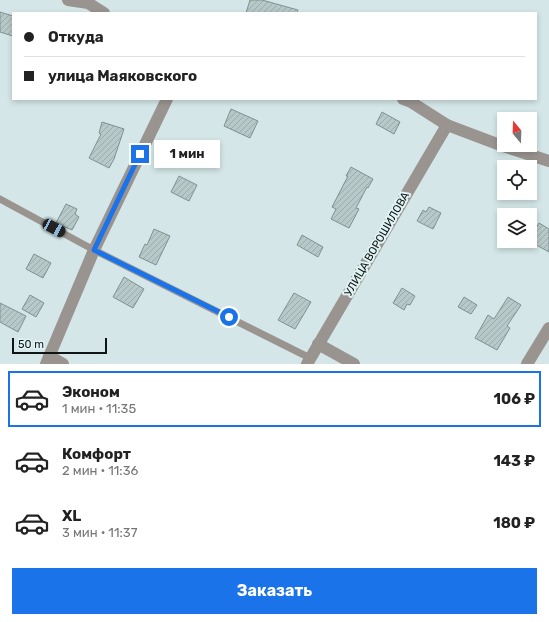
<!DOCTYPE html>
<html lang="ru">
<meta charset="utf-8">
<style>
body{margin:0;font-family:Rubik,sans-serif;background:#f6f6f6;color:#222;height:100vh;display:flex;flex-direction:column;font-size:15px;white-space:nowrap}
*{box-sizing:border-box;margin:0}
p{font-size:13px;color:#767676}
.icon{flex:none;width:22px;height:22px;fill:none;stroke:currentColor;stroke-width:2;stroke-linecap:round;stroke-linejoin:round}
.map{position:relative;height:364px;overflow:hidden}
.details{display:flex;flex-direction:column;background:#fff;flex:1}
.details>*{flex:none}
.guide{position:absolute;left:12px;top:12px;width:525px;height:88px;border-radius:0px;box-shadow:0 2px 6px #0003;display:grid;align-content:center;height:88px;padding:0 12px;background:#fff}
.needle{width:26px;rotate:341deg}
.buttons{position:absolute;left:497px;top:112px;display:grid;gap:8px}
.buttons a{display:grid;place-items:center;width:40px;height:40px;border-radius:0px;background:#fff;box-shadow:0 2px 6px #0003;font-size:20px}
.scale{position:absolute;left:12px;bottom:10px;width:95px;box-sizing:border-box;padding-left:4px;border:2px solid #0f1515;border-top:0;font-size:11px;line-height:14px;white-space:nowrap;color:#0f1515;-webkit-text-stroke:3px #e1f3f4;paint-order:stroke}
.end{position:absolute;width:18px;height:18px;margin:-9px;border:5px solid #1a73e8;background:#fff;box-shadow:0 0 0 2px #fff}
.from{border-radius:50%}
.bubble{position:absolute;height:28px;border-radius:0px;background:#fff;box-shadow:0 2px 6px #0003;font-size:13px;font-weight:700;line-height:28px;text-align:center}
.car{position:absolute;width:12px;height:24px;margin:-12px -6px;border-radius:5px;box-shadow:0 0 3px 1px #0007;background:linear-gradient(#222 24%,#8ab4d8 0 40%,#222 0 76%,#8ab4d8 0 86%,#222 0)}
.guide b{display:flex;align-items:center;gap:14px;height:38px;font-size:15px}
.guide b+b{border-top:1px solid #e0e0e0}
.guide i{width:10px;height:10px;background:#222}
ul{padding:7px 0 0;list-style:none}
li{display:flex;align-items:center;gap:12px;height:56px;margin:0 8px 6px;padding:0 4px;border:2px solid transparent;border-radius:0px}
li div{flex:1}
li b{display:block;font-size:15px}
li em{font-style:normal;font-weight:700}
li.selected{border-color:#1a73e8}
li>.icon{width:36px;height:36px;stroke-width:1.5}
.action{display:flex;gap:8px;margin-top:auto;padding:8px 12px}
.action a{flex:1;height:46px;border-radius:0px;background:#1a73e8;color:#fff;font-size:16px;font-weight:700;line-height:46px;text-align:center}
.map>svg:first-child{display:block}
</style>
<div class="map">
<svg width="549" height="364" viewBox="0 0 549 364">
<defs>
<pattern id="building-hatch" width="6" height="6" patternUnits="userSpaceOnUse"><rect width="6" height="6" fill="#b7c8c9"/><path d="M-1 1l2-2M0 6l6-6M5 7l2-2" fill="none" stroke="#9cabac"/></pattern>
</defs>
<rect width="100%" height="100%" fill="#d4e6e7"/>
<g fill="url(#building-hatch)" stroke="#809192">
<path d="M250 0H262L298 10 297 13H246Z"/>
<path d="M0 12 13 16V36L0 32Z"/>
<path d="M231 109 258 121 250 138 224 126Z"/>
<path d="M382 112 400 122 394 134 376 124Z"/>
<path d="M102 122 124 129 114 159 109 168 89 158 101 134 99 133Z"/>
<path d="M351 167 373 179 368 188 367 187 356 208 359 209 349 228 331 219 336 209 332 207 348 176H346Z"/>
<path d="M179 176 197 185 189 201 171 192Z"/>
<path d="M66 204 77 209 75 214 79 217 72 230 56 223Z"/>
<path d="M429 207 441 213 433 229 417 221 423 210 426 212Z"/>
<path d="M539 223 549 229V252L529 241H530V239Z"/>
<path d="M154 229 170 236 156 265 139 257 145 244 147 245Z"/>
<path d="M302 235 323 247 318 257 297 245Z"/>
<path d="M34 254 51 263 43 278 26 269Z"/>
<path d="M124 277 144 289 133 308 113 297Z"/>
<path d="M402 288 415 296 410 305 407 304 404 310 393 303Z"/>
<path d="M294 293 311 302 295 329 278 320Z"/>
<path d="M30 295 44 303 36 317 22 309Z"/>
<path d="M464 297 477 305 471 314 458 307Z"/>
<path d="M508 297 521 305 507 326 510 328 497 350 475 338 488 315 494 319Z"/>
<path d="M0 303 26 316 18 332 0 322Z"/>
</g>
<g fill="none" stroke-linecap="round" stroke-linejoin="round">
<path stroke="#9a9491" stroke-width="7" d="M0 199 94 250 310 358"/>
<g stroke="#9a9491" stroke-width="12">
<path d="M68 0 88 3 104 13"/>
<path d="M403 99 411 102 447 125 500 145 549 161"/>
<path d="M318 344 354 364"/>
<path d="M49 356 63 364"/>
<path d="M46 364 94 250 167 99"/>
<path d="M307 364 447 125"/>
<path d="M527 364 549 328"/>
</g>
</g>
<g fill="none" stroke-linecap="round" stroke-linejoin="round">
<path stroke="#1a73e8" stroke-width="5" d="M140 154 94 250 229 317"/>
</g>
<g text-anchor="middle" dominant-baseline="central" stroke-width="4" stroke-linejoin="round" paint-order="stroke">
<g font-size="11" fill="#0f1515" stroke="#e1f3f4">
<text transform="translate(377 244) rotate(-60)">УЛИЦА ВОРОШИЛОВА</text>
</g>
</g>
</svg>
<div class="buttons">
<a><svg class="needle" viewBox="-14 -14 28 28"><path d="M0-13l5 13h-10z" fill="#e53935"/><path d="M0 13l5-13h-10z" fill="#767676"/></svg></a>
<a><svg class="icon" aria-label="locate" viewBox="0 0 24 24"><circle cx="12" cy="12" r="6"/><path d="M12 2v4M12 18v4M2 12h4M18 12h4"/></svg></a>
<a><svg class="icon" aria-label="layers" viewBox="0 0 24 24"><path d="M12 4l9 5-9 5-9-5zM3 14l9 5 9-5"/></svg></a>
</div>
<div class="scale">50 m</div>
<i class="end from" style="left:229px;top:317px"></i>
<i class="end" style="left:140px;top:154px"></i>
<div class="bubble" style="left:154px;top:140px;width:66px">1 мин</div>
<i class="car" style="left:54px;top:228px;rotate:118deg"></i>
<div class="guide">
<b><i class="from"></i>Откуда</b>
<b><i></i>улица Маяковского</b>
</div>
</div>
<section class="details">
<ul>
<li class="selected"><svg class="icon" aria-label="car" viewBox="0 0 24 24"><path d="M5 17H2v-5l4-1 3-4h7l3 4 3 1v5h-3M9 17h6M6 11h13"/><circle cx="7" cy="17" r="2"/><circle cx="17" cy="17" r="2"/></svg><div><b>Эконом</b><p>1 мин · 11:35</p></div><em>106 ₽</em></li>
<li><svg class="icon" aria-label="car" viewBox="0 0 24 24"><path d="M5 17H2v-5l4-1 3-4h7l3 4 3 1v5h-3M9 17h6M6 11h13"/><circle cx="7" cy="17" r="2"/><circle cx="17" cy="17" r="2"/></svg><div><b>Комфорт</b><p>2 мин · 11:36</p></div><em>143 ₽</em></li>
<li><svg class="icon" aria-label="car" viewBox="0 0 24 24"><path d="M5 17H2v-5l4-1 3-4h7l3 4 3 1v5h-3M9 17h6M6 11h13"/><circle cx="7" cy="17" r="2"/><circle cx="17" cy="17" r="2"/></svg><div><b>XL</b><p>3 мин · 11:37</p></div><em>180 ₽</em></li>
</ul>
<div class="action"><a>Заказать</a></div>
</section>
